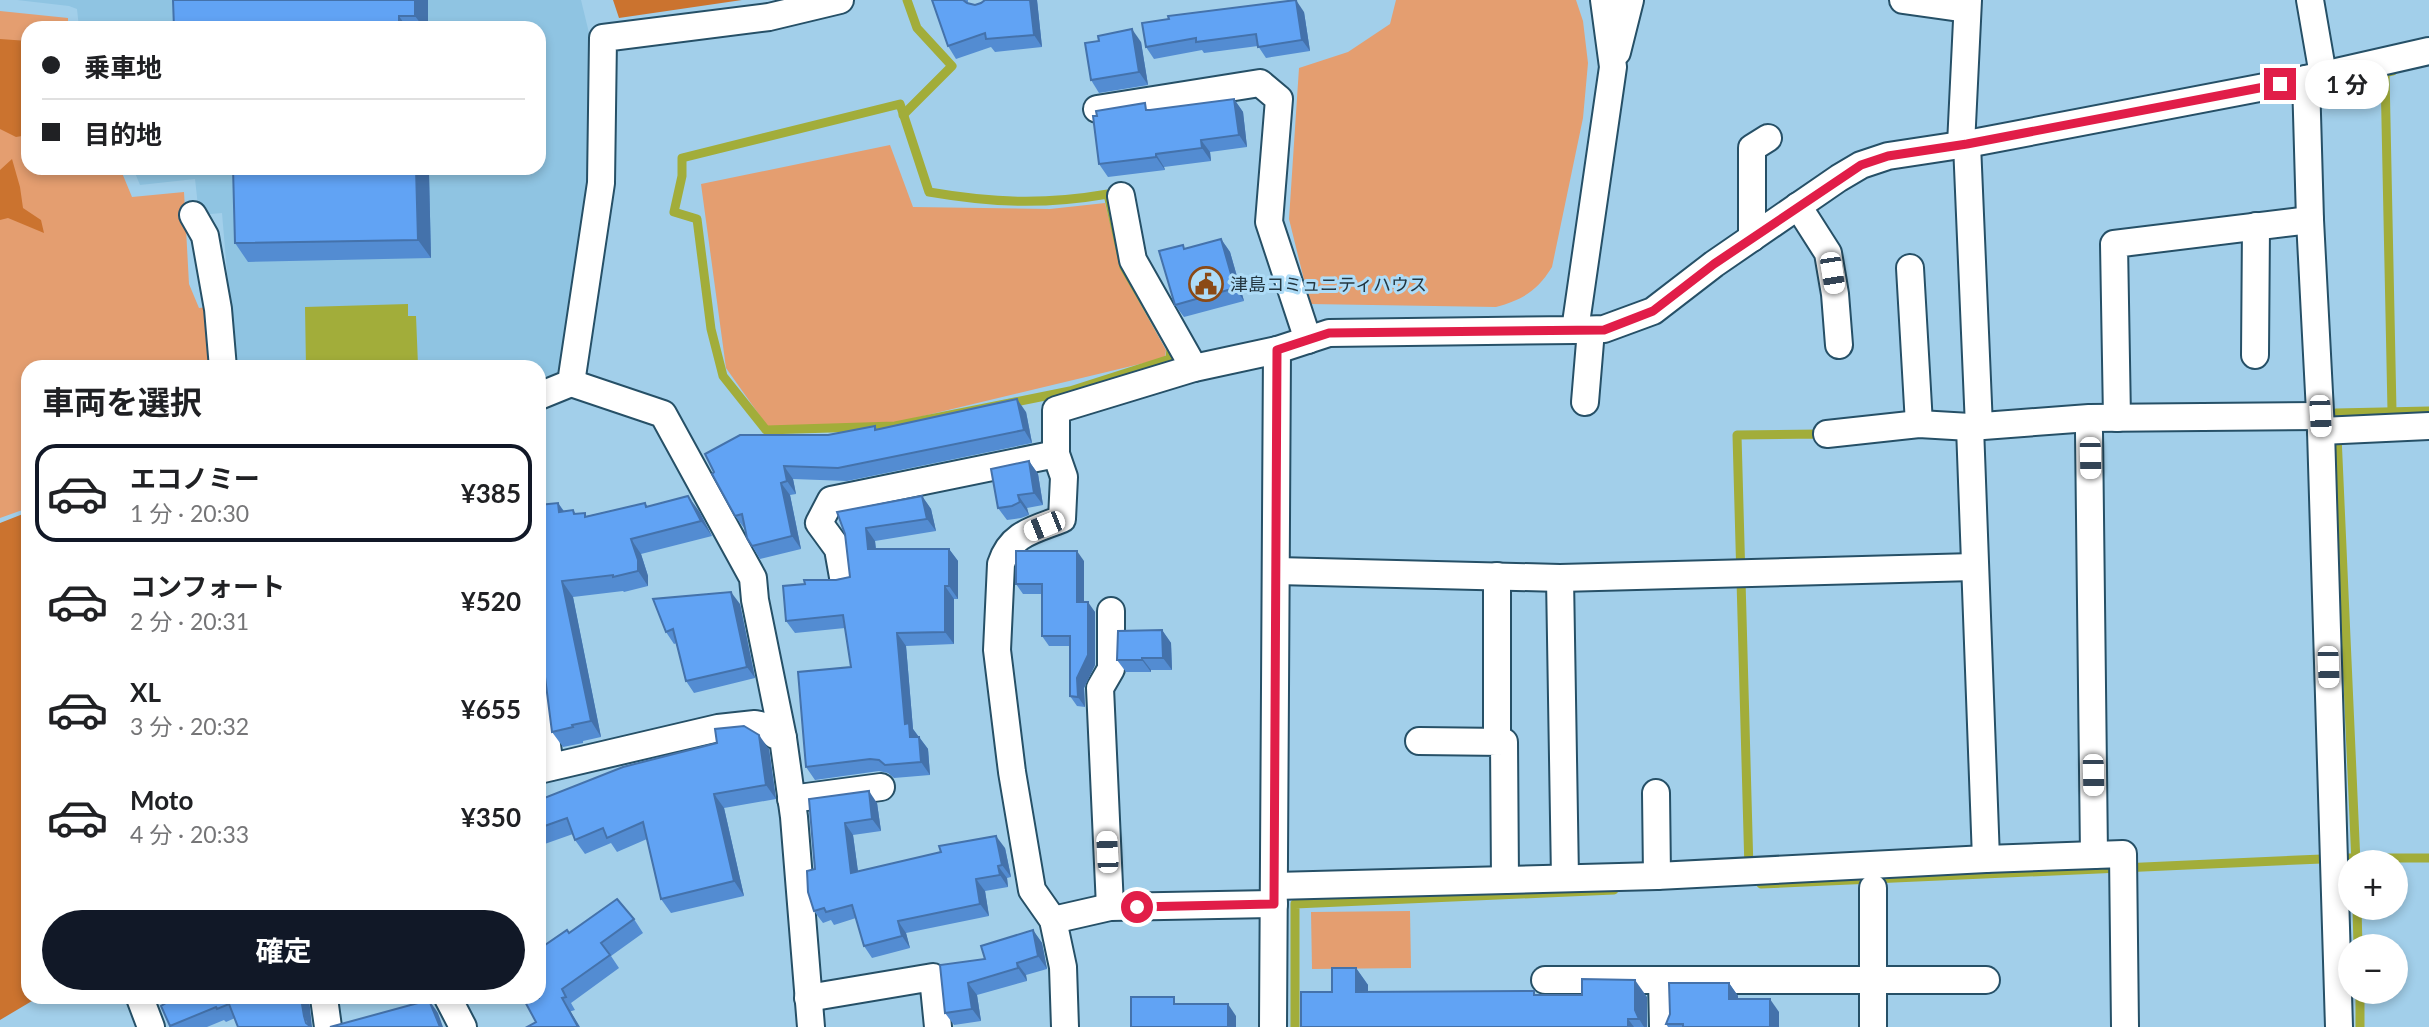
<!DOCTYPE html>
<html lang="ja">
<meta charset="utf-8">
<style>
body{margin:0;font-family:Lato,"Noto Sans JP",sans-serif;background:#f6f6f6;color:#202124;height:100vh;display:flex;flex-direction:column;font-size:26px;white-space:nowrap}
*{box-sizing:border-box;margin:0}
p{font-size:23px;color:#757577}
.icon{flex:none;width:38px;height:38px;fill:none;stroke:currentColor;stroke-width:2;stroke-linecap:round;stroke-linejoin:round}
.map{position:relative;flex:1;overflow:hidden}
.side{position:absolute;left:21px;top:360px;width:525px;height:644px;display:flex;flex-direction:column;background:#fff;border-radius:21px;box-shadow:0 4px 10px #0003}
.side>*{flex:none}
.top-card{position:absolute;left:21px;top:21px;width:525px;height:154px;border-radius:21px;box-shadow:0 4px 10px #0003;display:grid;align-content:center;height:154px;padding:0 21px;background:#fff}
.buttons{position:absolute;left:2338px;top:850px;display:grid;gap:14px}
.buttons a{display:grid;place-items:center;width:70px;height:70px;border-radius:50%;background:#fff;box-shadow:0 4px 10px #0003;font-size:35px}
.end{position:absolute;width:32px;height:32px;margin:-16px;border:9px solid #e11d48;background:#fff;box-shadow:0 0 0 4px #fff}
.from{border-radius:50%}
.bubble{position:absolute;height:49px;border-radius:24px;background:#fff;box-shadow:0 4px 10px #0003;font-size:23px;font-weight:700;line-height:49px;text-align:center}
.car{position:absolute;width:21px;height:42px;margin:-21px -10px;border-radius:9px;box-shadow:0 0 5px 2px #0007;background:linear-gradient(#fff 24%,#345 0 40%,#fff 0 76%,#345 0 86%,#fff 0)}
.top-card b{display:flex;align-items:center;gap:24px;height:66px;font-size:26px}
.top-card b+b{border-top:2px solid #e0e0e0}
.top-card i{width:18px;height:18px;background:#202124}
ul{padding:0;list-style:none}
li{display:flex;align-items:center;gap:21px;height:98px;margin:0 14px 10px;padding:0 7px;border:4px solid transparent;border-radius:21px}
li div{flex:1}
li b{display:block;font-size:26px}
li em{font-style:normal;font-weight:700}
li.selected{border-color:#111827}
li>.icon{width:63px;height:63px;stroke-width:1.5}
h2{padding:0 21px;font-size:32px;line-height:84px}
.primary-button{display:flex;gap:14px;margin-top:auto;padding:14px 21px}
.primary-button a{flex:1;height:80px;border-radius:42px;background:#111827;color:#fff;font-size:28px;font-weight:700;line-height:80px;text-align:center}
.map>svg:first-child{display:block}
</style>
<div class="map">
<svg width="2429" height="1027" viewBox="0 0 2429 1027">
<rect width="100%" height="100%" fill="#a2cfea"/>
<path fill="#8fc4e2" d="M17 0H581L590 37 594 137 566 366 539 384V368L235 367 222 213 199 215 195 179 140 185 133 168H539V28H79L77 9 69 6Z"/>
<g fill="#e49e70">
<path d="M1396 0H1576L1583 21 1588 63 1583 118 1552 267C1537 291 1524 299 1496 307L1310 304 1289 219 1299 68 1348 52 1390 24Z"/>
<path d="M0 11 68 18V28H28V168H120L132 197 184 192 189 284 199 308 208 307 213 367 28 368V508L0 518Z"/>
<path d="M890 145 913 207 1050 209 1105 203 1122 271 1166 350 1165 358 894 423 768 427 726 368 701 184Z"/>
<path d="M1410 911 1411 968 1312 969 1311 912Z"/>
</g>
<g fill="#cb732f">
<path d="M613 0H742L619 18Z"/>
<path d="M0 39 28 41V135L16 137 0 129Z"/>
<path d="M12 159 20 187 23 208 41 220 44 233 8 218 0 220V170Z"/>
<path d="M28 512V998H37L0 1020V523Z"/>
</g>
<path fill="#a2ad3a" d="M408 304V316H416L418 365 306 367 305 307Z"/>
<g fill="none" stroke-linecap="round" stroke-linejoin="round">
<g stroke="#a2ad3a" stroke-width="9">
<path d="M900 104 929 192C993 203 1044 205 1108 194L1124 267 1171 348 1170 359 1070 391 895 426 766 430 723 376 711 329 697 219 674 212 682 176V158Z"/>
<path d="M903 115 952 66 917 28 907 0"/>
<path d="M2392 411 2385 73 2393 71"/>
<path d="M2347 858H2429"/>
<path d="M2356 863 2336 413 2429 411"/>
<path d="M1749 870 1737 435 1819 434 1823 436"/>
<path d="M1761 884 2322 859"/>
<path d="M2357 908 2358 947"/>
<path d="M2360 992V1027"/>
<path d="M1295 1027V904L1614 890"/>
</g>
<g stroke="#265067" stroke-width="30">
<g id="street">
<path d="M1903 0 1967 9"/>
<path d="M2310 0 2323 75"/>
<path d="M1617 52 1630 0"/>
<path d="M2306 79 2310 220 2321 431 2339 1027"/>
<path d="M1097 109 1260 83 1279 99 1269 222 1308 340"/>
<path d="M1967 144 1979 427"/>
<path d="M1961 145 1968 0"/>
<path d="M1121 196 1133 260 1194 368"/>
<path d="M1798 206 1828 253 1835 294 1839 345"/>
<path d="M193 215 205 236 218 309 223 368"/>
<path d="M1752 238V148L1768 138"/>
<path d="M1910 268 1919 424"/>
<path d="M1575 330 1604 329 1653 311 1714 264 1839 178 1861 165 1888 156 1967 144 2306 79 2429 51"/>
<path d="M2255 355 2256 226"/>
<path d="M571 383 663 414 753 578 755 600 783 738"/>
<path d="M539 396 571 383 601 183 603 38 769 17 840 0"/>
<path d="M1585 402 1591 330"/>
<path d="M2117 418 2114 244 2310 220"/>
<path d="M1970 427 1986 859"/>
<path d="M2321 431 2429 426"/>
<path d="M2089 432 2094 855"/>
<path d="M1827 434 1919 424 1970 427 2089 418 2320 416"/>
<path d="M1277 571 1560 578 1974 567"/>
<path d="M1497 576V742"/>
<path d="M843 577 838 549 819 523 831 500 1056 454"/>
<path d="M1560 578 1565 878"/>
<path d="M539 686 550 767"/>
<path d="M1419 741 1504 742 1505 880"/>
<path d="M539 770 718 728 755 724 765 726 775 735 783 738 794 817 811 1027"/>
<path d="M1656 793 1657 876"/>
<path d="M791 799 881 787"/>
<path d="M1275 886 1657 876 1986 859 2123 854 2125 1027"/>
<path d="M1110 907 1100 688 1111 669V611"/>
<path d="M1053 920 1110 907 1274 904"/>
<path d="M1545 980H1986"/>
<path d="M1662 980 1663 1027"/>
<path d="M140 998 151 1027"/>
<path d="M324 998 328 1027"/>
<path d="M448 998 463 1027"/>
<path d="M808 998 933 977 938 1027"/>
<path d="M1065 1027 1063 967 1053 920 1032 890 1012 772 997 650 1001 564C1011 533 1034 530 1062 519L1064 477 1056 454V410L1194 368 1277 350"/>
<path d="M1273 1027 1277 350 1329 333 1575 330 1613 67 1604 0"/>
<path d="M1873 1027V888"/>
</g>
</g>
<use href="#street" stroke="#fff" stroke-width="26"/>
</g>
<g fill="#538cd2">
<path d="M428 0V28H174Z"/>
<path d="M932 0H968V4L975 5 981 3 1037 0 1042 47 995 52 991 47 956 59 948 46Z"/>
<path d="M1304 12 1310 51 1266 58 1258 46 1204 53 1202 50 1154 59 1146 47Z"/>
<path d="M1099 41 1141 42 1148 85 1099 93 1091 80Z"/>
<path d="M1234 99 1243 112 1247 147 1210 152 1211 161 1164 167 1165 170 1108 177 1099 164 1150 110Z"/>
<path d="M233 168H439V173H429L431 258 248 262 235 243Z"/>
<path d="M1221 239 1230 252 1244 301 1184 317 1175 305Z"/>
<path d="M1026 412 1032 443 847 481 793 479 796 494 790 495 801 549 760 559 752 546 745 528H744L735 516 712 474 828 435 875 426 877 429Z"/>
<path d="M1029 461 1038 474 1043 505 1027 508 1029 515 1021 518 1007 520 998 508Z"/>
<path d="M922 496 931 509 936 531 875 541 876 549H949L958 561V599H954V644L906 646 913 729 928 749 930 775 894 778 888 773 879 771 815 780 806 767 851 667 845 628 795 633 786 621 805 584 850 577 845 534Z"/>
<path d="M558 503 564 511 573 510 576 514 587 516 645 503 647 506 699 511 712 536 641 554 648 576V586L624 592 623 591 573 597 601 737 583 741V743L563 747 552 732 544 669Z"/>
<path d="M1084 561V602L1095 612V665L1084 688 1085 707 1077 706 1070 696V646H1049L1042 636V594H1023L1016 584Z"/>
<path d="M740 604 755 678 694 693 686 681 677 643 674 644 666 632Z"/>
<path d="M1162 630 1171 643 1172 670H1151V672H1126L1117 660Z"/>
<path d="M769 749 776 799 724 808 744 896 671 913 661 899 647 839 617 852 611 843 585 854 575 840 573 834 539 846V782L546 797Z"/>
<path d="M809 799 877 803 881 831 853 835 858 872 1005 848 1011 877 1007 878 1008 887 985 891 989 916 906 933 910 948 872 958 864 946 856 918 834 925 831 920 823 923 814 911 815 869Z"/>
<path d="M634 919 643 933 611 956 619 968 571 1003 575 1010 536 1022 539 998V936L544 946 569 933Z"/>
<path d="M1033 930 1042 943 1047 969 1026 975 1027 981 977 995 981 1021 954 1025 945 1013 985 959Z"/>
<path d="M1356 968 1368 985V992L1647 997V1027H1301L1332 992Z"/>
<path d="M1729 983 1738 996V999L1779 1012V1027H1668L1666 1024Z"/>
<path d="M308 1000 235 1018 226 1022 224 1020 207 1027H170L161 1006 166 1003Z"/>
</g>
<g fill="#4472ab">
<path d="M415 0H428V28H424L415 16Z"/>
<path d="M1030 0H1037L1042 47 1034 35Z"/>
<path d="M1296 0 1304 12 1310 51 1302 40Z"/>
<path d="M399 16 407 28H401L399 25Z"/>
<path d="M1132 29 1141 42 1148 85 1139 72Z"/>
<path d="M1234 99 1243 112 1247 147 1239 135Z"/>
<path d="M1201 140 1210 152 1211 161 1202 148Z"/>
<path d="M1156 154 1164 167 1165 170 1156 157Z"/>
<path d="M416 168H425L429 173 431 258 418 240Z"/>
<path d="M1221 239 1230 252 1244 301 1235 288Z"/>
<path d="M1017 399 1026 412 1032 443 1024 430Z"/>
<path d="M1029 461 1038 474 1043 505 1034 493Z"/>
<path d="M784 466 793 479 796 494 787 481Z"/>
<path d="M781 483 790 495 801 549 792 536Z"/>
<path d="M1018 495 1027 508 1029 515 1020 502Z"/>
<path d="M688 496 699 511 712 536 701 521Z"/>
<path d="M922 496 931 509 936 531 927 519Z"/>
<path d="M558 503 568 518 559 512Z"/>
<path d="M866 528 875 541 877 561 868 549Z"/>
<path d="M631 539 641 554 648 576V586L638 571Z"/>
<path d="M949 549 958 561V599L949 586Z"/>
<path d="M1077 551 1084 561V612L1077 602Z"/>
<path d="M562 581 573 597 601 737 591 721Z"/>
<path d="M945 586 954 599V644L945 632Z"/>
<path d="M731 592 740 604 755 678 747 667Z"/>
<path d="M1088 602 1095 612V665L1084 688 1085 707 1078 697 1077 678Z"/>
<path d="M1162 630 1171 643 1172 670 1163 658Z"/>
<path d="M897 633 906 646 913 729 918 736 919 750 910 737 905 724Z"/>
<path d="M1142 658 1151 670V672L1142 660Z"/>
<path d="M759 735 769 749 776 799 766 785Z"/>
<path d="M919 737 928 749 930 775 921 762Z"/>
<path d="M539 782 542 785 552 813 542 799 539 791Z"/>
<path d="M869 791 877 803 881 831 872 819Z"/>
<path d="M714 794 724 808 744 896 734 881Z"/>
<path d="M845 823 853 835 860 886 851 873Z"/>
<path d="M996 836 1005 848 1011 877 1002 865Z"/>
<path d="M998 866 1007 878 1008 887 1000 875Z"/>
<path d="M976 879 985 891 989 916 980 904Z"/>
<path d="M898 921 906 933 910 948 902 936Z"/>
<path d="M1033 930 1042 943 1047 969 1038 956Z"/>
<path d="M539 936 541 938 552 961 542 947 539 941Z"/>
<path d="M1017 963 1026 975 1027 981 1018 968Z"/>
<path d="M1356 968 1368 985V1009L1356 992Z"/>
<path d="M1635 980 1647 997V1027H1644L1639 1019 1635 1010Z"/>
<path d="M968 983 977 995 981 1021 972 1009Z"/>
<path d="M1729 983 1738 996V1012L1729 999Z"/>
<path d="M301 998H309L312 1027H309L304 1016Z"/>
<path d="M562 998 571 1012 580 1027H578Z"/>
<path d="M1770 999 1779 1012V1027H1770Z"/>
<path d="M429 1000 438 1013 443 1027H440Z"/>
<path d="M1228 1004 1236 1016V1027H1228Z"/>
<path d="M1628 1019 1634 1027H1628Z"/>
</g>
<g fill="#61a3f4" stroke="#4472ab" stroke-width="2">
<path d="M173 0H415V16H399V25L174 28Z"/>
<path d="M932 0H963L967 3 975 5 981 3 985 0H1030L1034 35 986 39 985 33 948 46Z"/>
<path d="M1296 0 1302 40 1258 47 1256 34 1196 42V38L1146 47 1142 23 1169 19 1168 16Z"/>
<path d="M1132 29 1139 72 1091 80 1085 43 1099 41 1098 36Z"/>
<path d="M1234 99 1239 135 1201 140 1202 148 1156 154V157L1099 164 1093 116H1097L1096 111 1145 103 1146 110H1150Z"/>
<path d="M233 168H416L418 240 235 243Z"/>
<path d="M1221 239 1235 288 1175 305 1159 251 1183 245 1184 249Z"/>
<path d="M1017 399 1024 430 838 468 784 466 787 481 781 483 792 536 752 546 747 538 742 514 735 516 712 474 714 472 705 454 740 435H828L875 426V430Z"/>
<path d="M1029 461 1034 493 1018 495 1020 502 1012 506 998 508 991 469Z"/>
<path d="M688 496 701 521 631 539 638 560V571L613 577V575L562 581 591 721 572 725 573 727 552 732 544 669 539 661V505L558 503 559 512 573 510 574 514 585 513V517L645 503 646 507Z"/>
<path d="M922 496 927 519 866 528 868 549H949V586H945V632L897 633 905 724 909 723 910 737H919L921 762 885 765 879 760 870 759 806 767 798 672 851 667 843 615 786 621 783 586 805 584 804 580H836L850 577 845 534 837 512Z"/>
<path d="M1016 551H1077V602H1088V655L1077 678 1078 697 1070 696V636H1042V584H1016Z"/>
<path d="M731 592 747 667 686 681 673 629 666 632 653 599Z"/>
<path d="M1162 630 1163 658H1142V660H1117L1118 631Z"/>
<path d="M744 726 759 735 766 785 714 794 734 881 661 899 643 822 607 838 603 828 575 840 567 818 539 828V791L542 799 623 767 717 743 715 729Z"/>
<path d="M869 791 872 819 845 823 851 873 941 852 939 846 996 836 1002 865 998 866 1000 875 976 879 980 904 898 921 902 936 864 946 852 905 826 912 824 908 814 911 808 892 807 871 815 869 809 799Z"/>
<path d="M617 899 634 919 601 943 610 955 562 989 566 997 562 998 578 1027H527L536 1022 523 998H539V941L542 947 567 930 569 933Z"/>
<path d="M1033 930 1038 956 1017 963 1018 968 968 983 972 1009 945 1013 940 965 985 959 981 946Z"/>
<path d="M1332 968H1356V992L1534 991V995H1582V979L1635 980V1010L1639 1019H1628V1027H1301V992H1332Z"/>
<path d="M1669 983H1729V999H1770V1027H1683V1024H1666L1670 1014Z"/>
<path d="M1131 997H1174V1004H1228V1027H1131Z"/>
<path d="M163 998H301L304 1016 306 1023 311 1027H238L229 1004 217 1009 216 1007 170 1026 161 1006 166 1003Z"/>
<path d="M429 1000 440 1027H330Z"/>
</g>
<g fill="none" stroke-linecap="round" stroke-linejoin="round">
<path stroke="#e11d48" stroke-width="9" d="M1137 907 1274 904 1277 350 1329 333 1604 330 1653 311 1714 264 1861 165 1888 156 1967 144 2280 84"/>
</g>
<defs>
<g id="civic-ring" transform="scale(1.75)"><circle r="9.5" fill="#aedcf7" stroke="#8b4a15" stroke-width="1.5"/><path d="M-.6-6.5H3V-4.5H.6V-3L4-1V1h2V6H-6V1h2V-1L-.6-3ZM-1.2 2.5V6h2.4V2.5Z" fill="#8b4a15"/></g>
</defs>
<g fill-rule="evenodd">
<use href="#civic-ring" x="1206" y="284"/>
</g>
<g text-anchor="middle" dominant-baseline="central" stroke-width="6" stroke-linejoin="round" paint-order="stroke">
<g font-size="18" fill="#233640" stroke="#aedcf7" text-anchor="start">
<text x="1230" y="284">津島コミュニティハウス</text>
</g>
</g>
</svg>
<div class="buttons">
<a>+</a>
<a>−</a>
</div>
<i class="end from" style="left:1137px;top:907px"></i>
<i class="end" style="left:2280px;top:84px"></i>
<div class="bubble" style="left:2305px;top:60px;width:84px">1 分</div>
<i class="car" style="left:1832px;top:273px;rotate:171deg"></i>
<i class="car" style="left:2320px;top:416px;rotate:177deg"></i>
<i class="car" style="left:2090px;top:458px;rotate:179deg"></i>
<i class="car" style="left:1044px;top:526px;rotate:248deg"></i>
<i class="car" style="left:2328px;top:667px;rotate:178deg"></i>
<i class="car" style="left:2093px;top:775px;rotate:179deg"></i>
<i class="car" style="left:1107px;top:852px;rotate:357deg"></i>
<div class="top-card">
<b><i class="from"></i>乗車地</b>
<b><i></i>目的地</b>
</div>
<section class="side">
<h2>車両を選択</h2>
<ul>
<li class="selected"><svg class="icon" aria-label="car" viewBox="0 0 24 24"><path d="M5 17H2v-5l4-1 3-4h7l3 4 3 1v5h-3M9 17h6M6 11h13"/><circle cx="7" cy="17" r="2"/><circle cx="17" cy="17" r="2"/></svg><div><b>エコノミー</b><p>1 分 · 20:30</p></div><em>¥385</em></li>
<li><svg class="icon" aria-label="car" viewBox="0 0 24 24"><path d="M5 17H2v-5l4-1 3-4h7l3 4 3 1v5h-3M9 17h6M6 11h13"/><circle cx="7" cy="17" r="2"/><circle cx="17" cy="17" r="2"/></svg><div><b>コンフォート</b><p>2 分 · 20:31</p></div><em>¥520</em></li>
<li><svg class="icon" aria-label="car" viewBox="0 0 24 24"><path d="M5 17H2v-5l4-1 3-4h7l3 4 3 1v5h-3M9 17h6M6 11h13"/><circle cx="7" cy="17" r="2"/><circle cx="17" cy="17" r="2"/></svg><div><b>XL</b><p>3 分 · 20:32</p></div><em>¥655</em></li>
<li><svg class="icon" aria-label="car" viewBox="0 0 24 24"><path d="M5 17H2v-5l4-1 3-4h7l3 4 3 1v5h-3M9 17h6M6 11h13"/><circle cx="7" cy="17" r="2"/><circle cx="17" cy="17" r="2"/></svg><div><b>Moto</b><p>4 分 · 20:33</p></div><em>¥350</em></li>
</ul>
<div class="primary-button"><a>確定</a></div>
</section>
</div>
